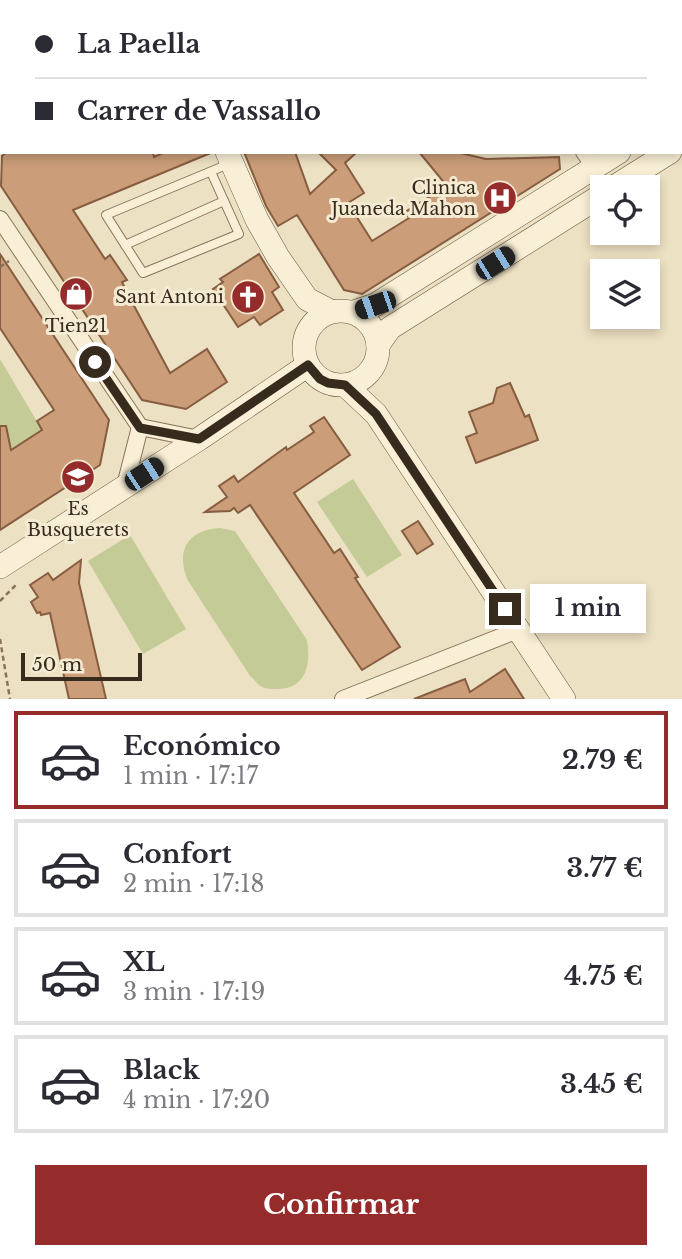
<!DOCTYPE html>
<html lang="es">
<meta charset="utf-8">
<style>
body{margin:0;font-family:"Libre Baskerville",serif;background:#f7f7f7;color:#2b2b33;height:100vh;display:flex;flex-direction:column;font-size:26px;white-space:nowrap}
*{box-sizing:border-box;margin:0}
p{font-size:23px;color:#7c7c81}
.icon{flex:none;width:38px;height:38px;fill:none;stroke:currentColor;stroke-width:2;stroke-linecap:round;stroke-linejoin:round}
.map{position:relative;height:699px;overflow:hidden}
.drawer{display:flex;flex-direction:column;background:#fff;flex:1}
.drawer>*{flex:none}
.banner{position:absolute;left:0px;top:0px;width:682px;height:154px;box-shadow:0 4px 10px #0003;display:grid;align-content:center;height:154px;padding:0 35px;background:#fff}
.buttons{position:absolute;left:590px;top:175px;display:grid;gap:14px}
.buttons a{display:grid;place-items:center;width:70px;height:70px;border-radius:0px;background:#fff;box-shadow:0 4px 10px #0003;font-size:35px}
.scale{position:absolute;left:21px;bottom:18px;width:121px;box-sizing:border-box;padding-left:7px;border:4px solid #372b1e;border-top:0;font-size:19px;line-height:24px;white-space:nowrap;color:#372b1e;-webkit-text-stroke:5px #f5ebd2;paint-order:stroke}
.end{position:absolute;width:32px;height:32px;margin:-16px;border:9px solid #372b1e;background:#fff;box-shadow:0 0 0 4px #fff}
.from{border-radius:50%}
.bubble{position:absolute;height:49px;border-radius:0px;background:#fff;box-shadow:0 4px 10px #0003;font-size:23px;font-weight:800;line-height:49px;text-align:center}
.car{position:absolute;width:21px;height:42px;margin:-21px -10px;border-radius:9px;box-shadow:0 0 5px 2px #0007;background:linear-gradient(#222 24%,#8ab4d8 0 40%,#222 0 76%,#8ab4d8 0 86%,#222 0)}
.banner b{display:flex;align-items:center;gap:24px;height:66px;font-size:26px}
.banner b+b{border-top:2px solid #e1e1e2}
.banner i{width:18px;height:18px;background:#2b2b33}
ul{padding:12px 0 0;list-style:none}
li{display:flex;align-items:center;gap:21px;height:98px;margin:0 14px 10px;padding:0 21px;border:4px solid #e1e1e2;border-radius:0px}
li div{flex:1}
li b{display:block;font-size:26px}
li em{font-style:normal;font-weight:800}
li.current{border-color:#952c2b}
li>.icon{width:63px;height:63px;stroke-width:1.5}
.button{display:flex;gap:14px;margin-top:auto;padding:14px 35px}
.button a{flex:1;height:80px;border-radius:0px;background:#952c2b;color:#fff;font-size:28px;font-weight:800;line-height:80px;text-align:center}
.map>svg:first-child{display:block}
</style>
<div class="map">
<svg width="682" height="699" viewBox="0 0 682 699">
<rect width="100%" height="100%" fill="#ede1c3"/>
<g fill="#c4cb97">
<path d="M0 359 42 430 13 449 9 443 0 449Z"/>
<path d="M353 479 402 555 367 577 317 502Z"/>
<path d="M220 528 235 531 307 640C311 663 307 688 279 689 275 689 266 689 262 687 258 685 254 679 250 676L187 579C176 550 188 530 220 528Z"/>
<path d="M130 535 186 629 143 654 88 561Z"/>
</g>
<g fill="#cb9d79" stroke="#865d40" stroke-width="2">
<path d="M7 152H153L154 157 165 152H213L73 210 105 259 110 255 127 280 122 282 132 302 170 373 207 349 227 382 186 409 142 400 1 186 2 156Z"/>
<path d="M244 152H295L310 194 336 170 318 152H357L345 163 364 193 348 203 372 241 409 218 405 212 447 186 419 152H456L486 159 559 157 560 169 362 294 344 290 297 215 278 226 266 206Z"/>
<path d="M0 254 109 420 100 465 0 530V426H6L11 450 42 430 37 421 54 410 0 328Z"/>
<path d="M259 254 279 287 272 292 283 310 260 325 254 317 238 327 213 289 223 282 220 279Z"/>
<path d="M510 383 525 417 529 415 538 440 476 463 466 437 477 433 469 412 493 403 497 388Z"/>
<path d="M324 417 350 455 294 493 334 553 340 549 358 577 355 578 400 647 362 670 250 505 238 513 234 508 230 511 205 512 227 497 219 486 234 476 238 482 286 447 287 450 314 432 310 426Z"/>
<path d="M418 521 433 544 417 554 402 531Z"/>
<path d="M81 560 79 583 106 699H69L50 613 41 615 40 612 37 613 31 602 38 597 30 585 48 573 53 580Z"/>
<path d="M505 669 524 699H414L465 679 470 692Z"/>
</g>
<g fill="none" stroke-linecap="round" stroke-linejoin="round">
<g stroke="#87735a" stroke-width="10">
<g id="lane">
<path d="M211 172 239 234 143 273 106 215 231 163"/>
<path d="M125 245 224 201"/>
</g>
</g>
<g stroke="#87735a" stroke-width="18">
<g id="street">
<path d="M341 0 343 2"/>
<path d="M586 0V2"/>
<path d="M0 143 2 141"/>
<path d="M584 152 595 167"/>
<path d="M0 219 140 427 199 439"/>
<path d="M125 486 140 427"/>
<path d="M343 699 518 630"/>
</g>
</g>
<g stroke="#69543d" stroke-width="24">
<g id="secondary">
<path d="M181 0V2"/>
<path d="M681 113 682 112"/>
<path d="M227 152 257 220 278 257 307 299 330 311"/>
<path d="M614 187 670 152"/>
<circle cx="341" cy="348" r="37"/>
<path d="M354 312 375 305 619 152"/>
<path d="M378 345 390 328 602 195"/>
<path d="M345 385 376 414 564 699"/>
<path d="M0 567 199 439 308 365"/>
</g>
</g>
<g stroke="#87735a" stroke-width="2.5" stroke-dasharray="5 3.5" stroke-linecap="butt">
<path d="M0 267 9 261"/>
<path d="M0 601 17 584"/>
<path d="M0 639 10 699"/>
</g>
<use href="#lane" stroke="#f8efd6" stroke-width="8"/>
<use href="#street" stroke="#f8efd6" stroke-width="16"/>
<use href="#secondary" stroke="#f8efd6" stroke-width="23"/>
</g>
<g fill="none" stroke-linecap="round" stroke-linejoin="round">
<path stroke="#372b1e" stroke-width="9" d="M95 362 140 428 199 439 308 365 320 379 328 383 345 385 376 414 505 609"/>
</g>
<defs>
<g id="hospital-disc" transform="scale(1.75)"><circle r="9.5" fill="#952c2b" stroke="#f5ebd2"/><path d="M-5-5h3v3.5h4V-5h3V5h-3V1.5h-4V5h-3Z" fill="#fff"/></g>
<g id="shop-disc" transform="scale(1.75)"><circle r="9.5" fill="#952c2b" stroke="#f5ebd2"/><path d="M-5-2.5h2.3a2.7 3.5 0 0 1 5.4 0H5L5.5 6h-11ZM-1.5-2.5h3a1.5 2.3 0 0 0-3 0Z" fill="#fff"/></g>
<g id="church-disc" transform="scale(1.75)"><circle r="9.5" fill="#952c2b" stroke="#f5ebd2"/><path d="M-1.2-6h2.4v3.5h3.3v2.4h-3.3V6h-2.4V-.1h-3.3v-2.4h3.3Z" fill="#fff"/></g>
<g id="school-disc" transform="scale(1.75)"><circle r="9.5" fill="#952c2b" stroke="#f5ebd2"/><path d="M0-5L7-2L0 1L-7-2ZM-4 1L0 2.5L4 1V4Q0 6-4 4Z" fill="#fff"/></g>
</defs>
<g fill-rule="evenodd">
<use href="#hospital-disc" x="500" y="198"/>
<use href="#shop-disc" x="76" y="294"/>
<use href="#church-disc" x="248" y="297"/>
<use href="#school-disc" x="78" y="477"/>
</g>
<g text-anchor="middle" dominant-baseline="central" stroke-width="6" stroke-linejoin="round" paint-order="stroke">
<g font-size="18" fill="#372b1e" stroke="#f5ebd2" text-anchor="end">
<text x="476" y="188">Clinica<tspan x="476" dy="21">Juaneda Mahon</tspan></text>
<text x="224" y="297">Sant Antoni</text>
<text x="76" y="326" text-anchor="middle">Tien21</text>
<text x="78" y="509" text-anchor="middle">Es<tspan x="78" dy="21">Busquerets</tspan></text>
</g>
</g>
</svg>
<div class="buttons">
<a><svg class="icon" aria-label="locate" viewBox="0 0 24 24"><circle cx="12" cy="12" r="6"/><path d="M12 2v4M12 18v4M2 12h4M18 12h4"/></svg></a>
<a><svg class="icon" aria-label="layers" viewBox="0 0 24 24"><path d="M12 4l9 5-9 5-9-5zM3 14l9 5 9-5"/></svg></a>
</div>
<div class="scale">50 m</div>
<i class="end from" style="left:95px;top:362px"></i>
<i class="end" style="left:505px;top:609px"></i>
<div class="bubble" style="left:530px;top:584px;width:116px">1 min</div>
<i class="car" style="left:495px;top:263px;rotate:58deg"></i>
<i class="car" style="left:375px;top:305px;rotate:251deg"></i>
<i class="car" style="left:144px;top:474px;rotate:57deg"></i>
<div class="banner">
<b><i class="from"></i>La Paella</b>
<b><i></i>Carrer de Vassallo</b>
</div>
</div>
<section class="drawer">
<ul>
<li class="current"><svg class="icon" aria-label="car" viewBox="0 0 24 24"><path d="M5 17H2v-5l4-1 3-4h7l3 4 3 1v5h-3M9 17h6M6 11h13"/><circle cx="7" cy="17" r="2"/><circle cx="17" cy="17" r="2"/></svg><div><b>Económico</b><p>1 min · 17:17</p></div><em>2.79 €</em></li>
<li><svg class="icon" aria-label="car" viewBox="0 0 24 24"><path d="M5 17H2v-5l4-1 3-4h7l3 4 3 1v5h-3M9 17h6M6 11h13"/><circle cx="7" cy="17" r="2"/><circle cx="17" cy="17" r="2"/></svg><div><b>Confort</b><p>2 min · 17:18</p></div><em>3.77 €</em></li>
<li><svg class="icon" aria-label="car" viewBox="0 0 24 24"><path d="M5 17H2v-5l4-1 3-4h7l3 4 3 1v5h-3M9 17h6M6 11h13"/><circle cx="7" cy="17" r="2"/><circle cx="17" cy="17" r="2"/></svg><div><b>XL</b><p>3 min · 17:19</p></div><em>4.75 €</em></li>
<li><svg class="icon" aria-label="car" viewBox="0 0 24 24"><path d="M5 17H2v-5l4-1 3-4h7l3 4 3 1v5h-3M9 17h6M6 11h13"/><circle cx="7" cy="17" r="2"/><circle cx="17" cy="17" r="2"/></svg><div><b>Black</b><p>4 min · 17:20</p></div><em>3.45 €</em></li>
</ul>
<div class="button"><a>Confirmar</a></div>
</section>
